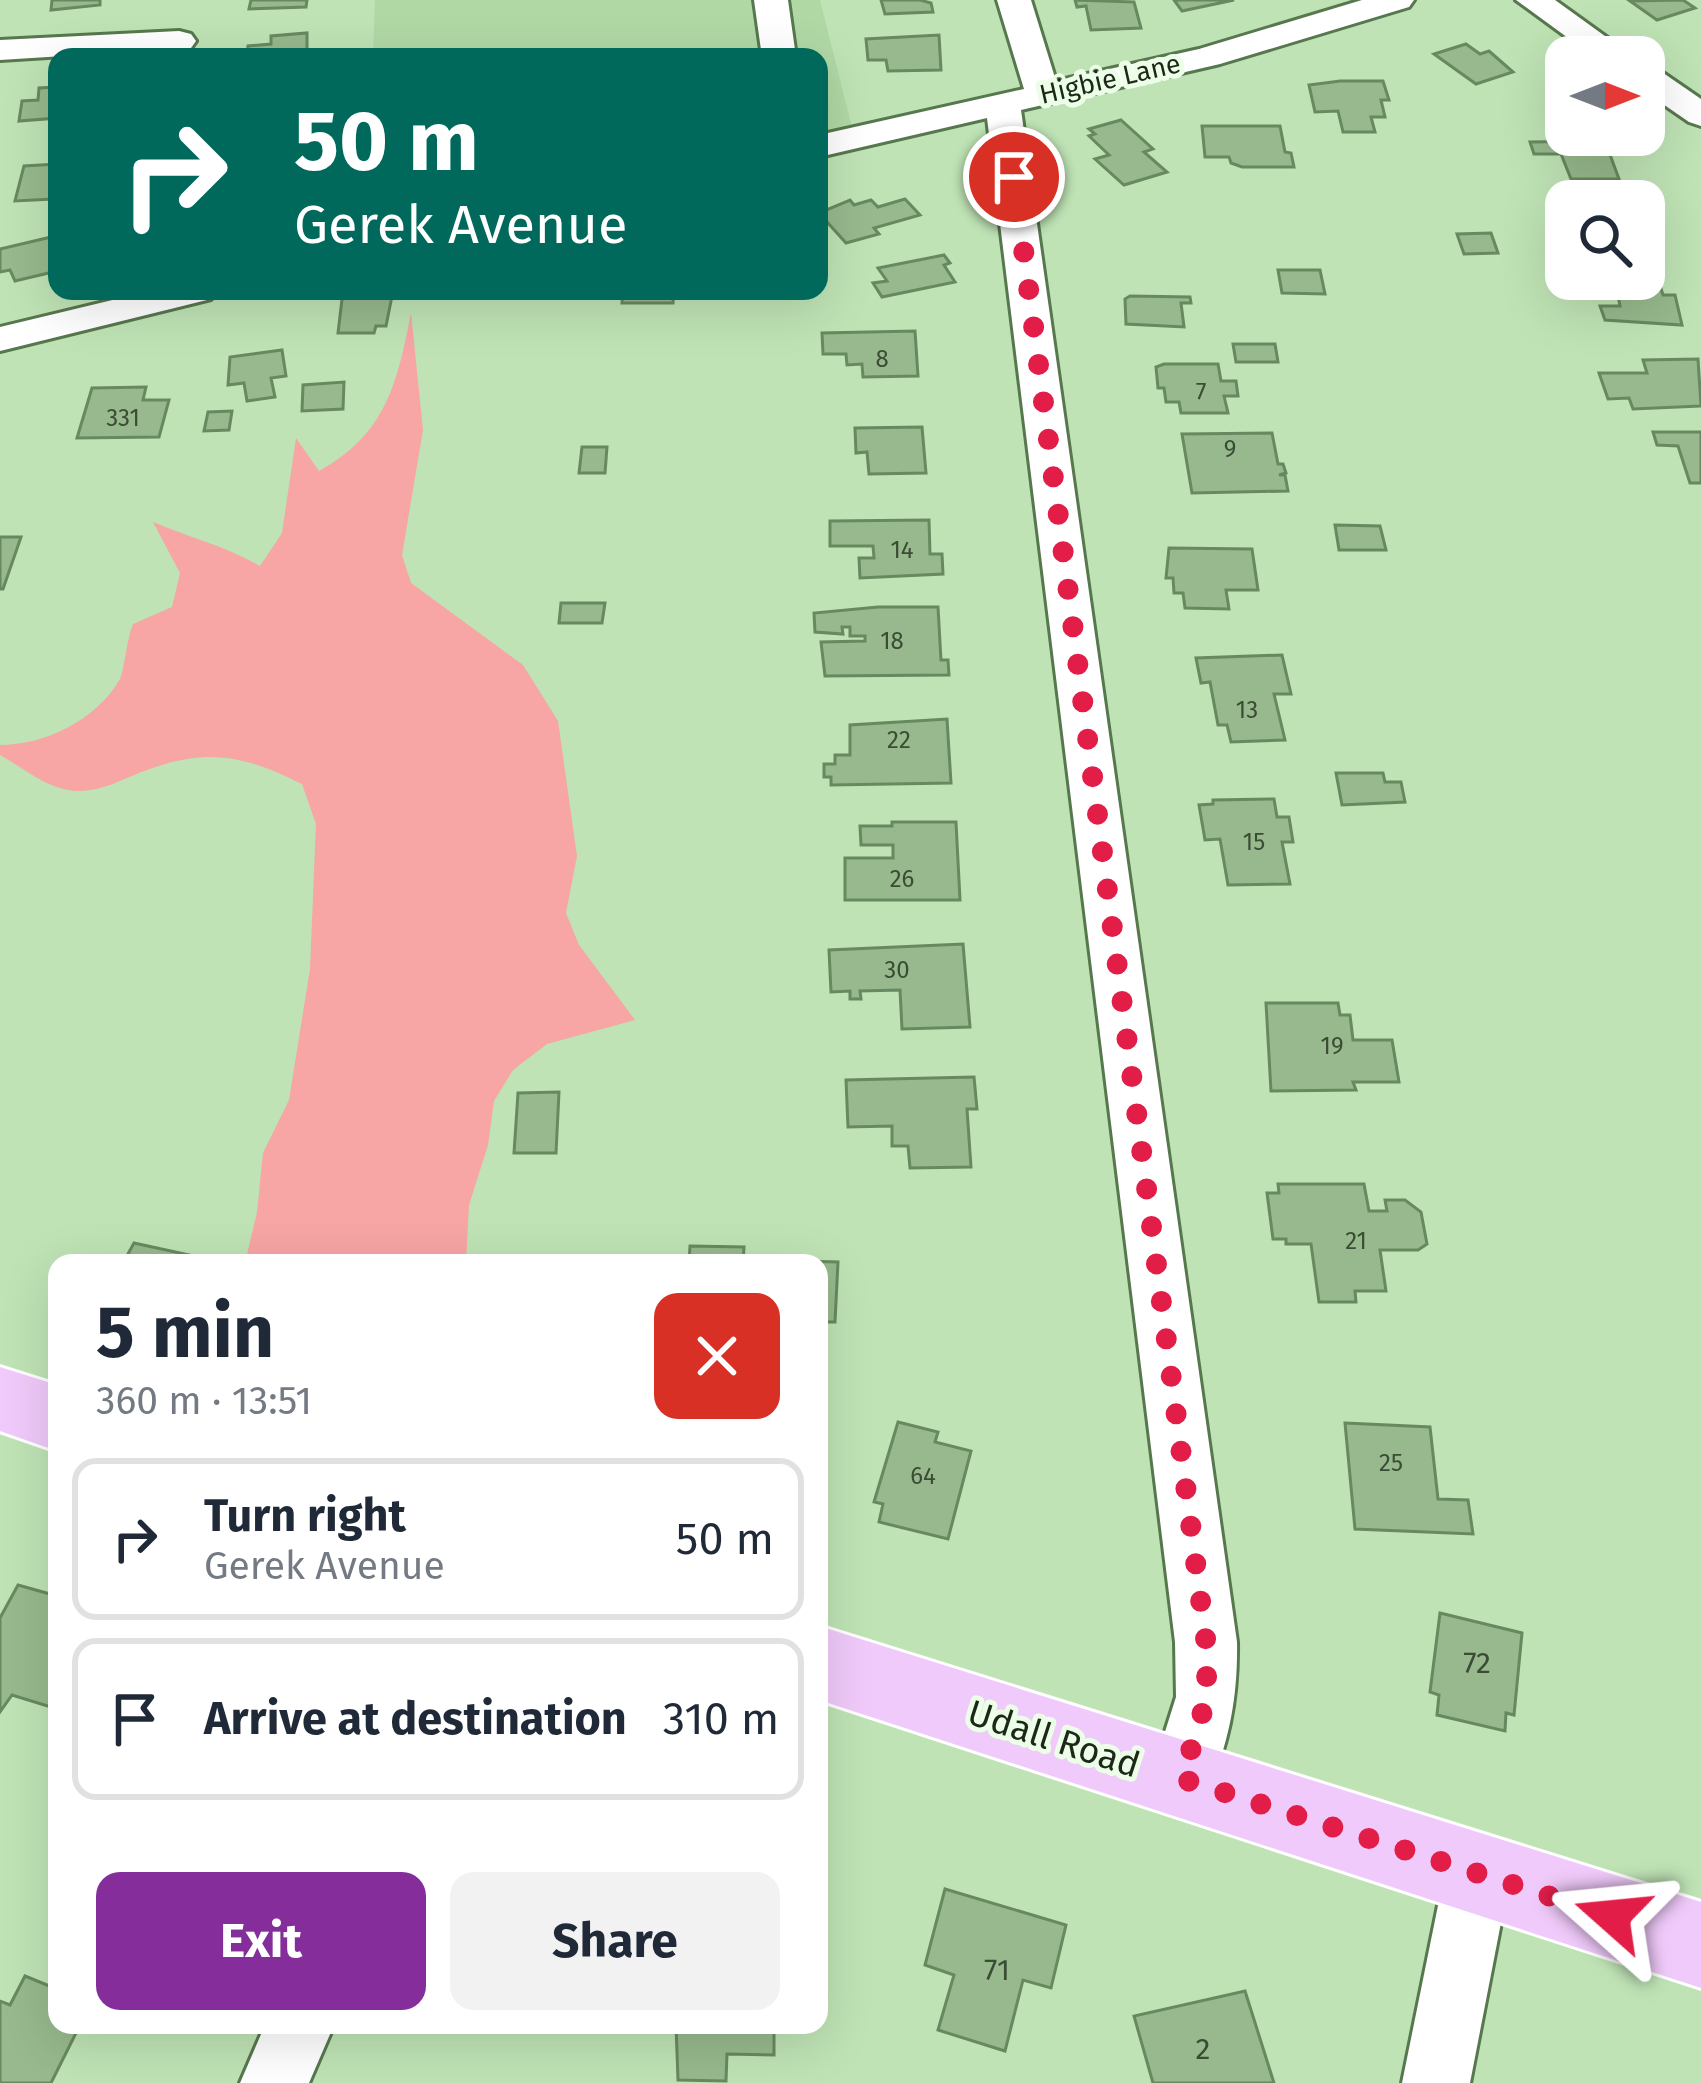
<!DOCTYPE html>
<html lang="en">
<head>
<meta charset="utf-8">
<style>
	:root { --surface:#fff; --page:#f2f2f3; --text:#1f2937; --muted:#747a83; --line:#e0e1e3; --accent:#852e9b }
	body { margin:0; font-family:"Fira Sans",sans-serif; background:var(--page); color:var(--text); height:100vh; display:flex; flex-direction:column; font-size:45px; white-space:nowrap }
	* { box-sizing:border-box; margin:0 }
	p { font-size:39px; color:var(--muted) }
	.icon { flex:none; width:66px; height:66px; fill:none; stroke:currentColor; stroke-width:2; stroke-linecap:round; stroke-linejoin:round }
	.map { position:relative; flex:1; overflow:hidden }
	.side { position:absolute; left:48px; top:1254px; width:780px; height:780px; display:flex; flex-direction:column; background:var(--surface); border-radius:24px; box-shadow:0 12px 48px #0002 }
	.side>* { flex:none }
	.top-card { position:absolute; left:48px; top:48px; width:780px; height:252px; border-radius:24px; box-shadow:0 12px 48px #0002; background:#00695c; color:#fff; overflow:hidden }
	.needle { width:78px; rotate:90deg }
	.tools { position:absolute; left:1545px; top:36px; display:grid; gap:24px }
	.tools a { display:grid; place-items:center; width:120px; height:120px; border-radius:24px; background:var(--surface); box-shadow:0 12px 48px #0002; font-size:60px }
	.pin { position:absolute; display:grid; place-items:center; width:102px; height:102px; color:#fff; margin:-51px; border:6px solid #fff; border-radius:50%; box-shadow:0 3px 12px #0007 }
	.me { position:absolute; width:132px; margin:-66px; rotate:288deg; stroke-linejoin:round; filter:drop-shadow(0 0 9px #0008) }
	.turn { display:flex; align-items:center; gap:42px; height:252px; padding:0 48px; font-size:54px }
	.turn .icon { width:156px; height:156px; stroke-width:2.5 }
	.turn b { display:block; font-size:84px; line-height:102px }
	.round { display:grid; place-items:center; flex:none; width:126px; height:126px; border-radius:24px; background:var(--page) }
	.summary { display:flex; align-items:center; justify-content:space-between; height:204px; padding:0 48px }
	h1 { font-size:72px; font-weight:700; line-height:90px }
	.button { display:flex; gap:24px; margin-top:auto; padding:24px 48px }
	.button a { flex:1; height:138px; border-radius:24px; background:var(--accent); color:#fff; font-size:48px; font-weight:700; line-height:138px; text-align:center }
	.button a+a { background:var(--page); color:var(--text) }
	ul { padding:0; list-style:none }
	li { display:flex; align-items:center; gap:36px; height:162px; margin:0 24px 18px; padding:0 24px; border:6px solid var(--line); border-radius:24px }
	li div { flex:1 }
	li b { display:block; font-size:45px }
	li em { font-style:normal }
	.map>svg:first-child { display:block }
	.built { fill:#b0d8a5 }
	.green { fill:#f7a5a5 }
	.building { fill:#97b98d; stroke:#68895f; stroke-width:3 }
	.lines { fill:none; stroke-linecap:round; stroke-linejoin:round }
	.minor-casing { stroke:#57774e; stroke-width:6 }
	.major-casing { stroke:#fff; stroke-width:6 }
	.minor { fill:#fff; fill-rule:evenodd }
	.major { fill:#f0cafa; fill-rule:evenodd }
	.route { stroke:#e11d48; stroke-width:21; stroke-dasharray:0 37.8 }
	.labels { text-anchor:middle; stroke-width:10; stroke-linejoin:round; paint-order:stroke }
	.number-label { font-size:24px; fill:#3a4c34 }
	.far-street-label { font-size:27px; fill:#1b2817; stroke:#ecfee7 }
	.near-number-label { font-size:30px; fill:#3a4c34 }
	.near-street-label { font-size:36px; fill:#1b2817; stroke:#ecfee7 }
</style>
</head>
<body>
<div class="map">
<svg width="1701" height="2083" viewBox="0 0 1701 2083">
	<rect width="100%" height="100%" fill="#bfe3b5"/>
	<polygon class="built" points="375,0 820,0 853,132 819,140 819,57 373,57"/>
	<path class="green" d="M 411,313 L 423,430 L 402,555 L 411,583 L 523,665 L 558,721 L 577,856 L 566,913 L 579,945 L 635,1020 L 547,1044 L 513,1070 L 494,1101 L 488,1145 L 469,1205 L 466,1263 L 245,1263 L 257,1212 L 263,1153 L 289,1100 L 310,969 L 316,824 L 302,784 C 242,754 204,747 139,773 C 119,781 99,792 76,791 C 47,789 25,769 0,755 L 0,745 C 44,745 97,720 120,679 C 124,671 127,638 133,624 L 172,607 L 180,573 L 153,522 C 189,537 227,547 260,566 L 282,533 L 296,438 L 319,471 C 386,434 397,384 411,313 Z"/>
	<g class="building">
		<polygon points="52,0 100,0 100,5 51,10"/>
		<polygon points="251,0 307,0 306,7 249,9"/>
		<polygon points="881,0 920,0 931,3 933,12 885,14"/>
		<polygon points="1075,0 1134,2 1141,28 1091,30 1086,6 1077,7"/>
		<polygon points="1174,0 1234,0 1182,11"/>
		<polygon points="1683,0 1695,8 1657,20 1630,1"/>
		<polygon points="307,33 307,57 247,57 248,46 271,44 271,36"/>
		<polygon points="939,35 941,70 888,71 886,60 868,60 866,39"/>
		<polygon points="1466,44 1480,54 1489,51 1513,72 1476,84 1434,54"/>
		<polygon points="1340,81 1383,81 1389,100 1381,100 1385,117 1371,117 1375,132 1343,132 1338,111 1315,112 1309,85"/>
		<polygon points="57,87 57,118 19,121 22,101 38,100 39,88"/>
		<polygon points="1121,120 1153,149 1144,152 1167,172 1124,185 1095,159 1109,155 1089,136 1095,134 1089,129"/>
		<polygon points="1202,126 1280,126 1285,152 1291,153 1294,167 1242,167 1231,163 1229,157 1205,157"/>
		<polygon points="1598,141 1602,152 1609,152 1619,179 1571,179 1561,154 1534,154 1530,142"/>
		<polygon points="57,164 53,199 15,201 24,166"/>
		<polygon points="905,199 920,215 874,228 879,234 846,243 819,213 850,200 854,205 871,200 878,207"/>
		<polygon points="1491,233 1498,253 1464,254 1457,234"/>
		<polygon points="51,237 57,249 57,271 15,281 10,270 0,272 0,249"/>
		<polygon points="944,255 950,263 944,265 955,282 882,297 873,283 887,281 878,268"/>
		<polygon points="1278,270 1320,270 1325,294 1282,293"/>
		<polygon points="1613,280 1659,282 1663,295 1675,295 1682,325 1605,320 1600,306 1620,306 1618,296 1591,296 1586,283"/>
		<polygon points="343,291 393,291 386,326 376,326 374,333 338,333"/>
		<polygon points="623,291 674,291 673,303 622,303"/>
		<polygon points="1130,296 1190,297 1191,303 1181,303 1184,327 1126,324 1125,299"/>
		<polygon points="915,331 918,376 863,377 862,364 847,365 846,354 823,354 822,333"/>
		<polygon points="1233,344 1275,344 1278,362 1236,362"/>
		<polygon points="282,350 286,376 271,378 275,397 247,401 244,383 228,385 230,357"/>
		<polygon points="1698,359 1701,406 1633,409 1629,398 1608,399 1599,373 1647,373 1643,360"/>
		<polygon points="1164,364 1218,364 1221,381 1236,381 1238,396 1224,396 1228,413 1181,413 1179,402 1166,402 1164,388 1158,388 1156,367"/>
		<polygon points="344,382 343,409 302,411 303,385"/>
		<polygon points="146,387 143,400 169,400 159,437 77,438 92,388"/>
		<polygon points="232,411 229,430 204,431 208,412"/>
		<polygon points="922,427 926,473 869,474 867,452 856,453 855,428"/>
		<polygon points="1653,432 1701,432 1701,483 1690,483 1678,446 1657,445"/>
		<polygon points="1272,433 1278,464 1283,464 1286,473 1279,475 1285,475 1288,491 1192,493 1182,434"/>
		<polygon points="582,447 607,447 605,473 579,473"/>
		<polygon points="929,520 930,554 942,554 943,574 860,578 859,558 874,558 873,546 830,546 830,521"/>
		<polygon points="1335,525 1380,526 1386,550 1339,550"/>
		<polygon points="0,537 21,537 3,589 0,589"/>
		<polygon points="1169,548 1252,549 1258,590 1226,590 1229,609 1185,608 1183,593 1174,593 1173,578 1166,578"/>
		<polygon points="561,603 605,603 602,623 559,623"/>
		<polygon points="878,607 938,607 941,660 948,660 949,675 825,676 821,642 865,641 865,636 850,636 850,627 842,627 843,634 815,632 814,613"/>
		<polygon points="1282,655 1291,694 1274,694 1285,740 1231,742 1227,725 1218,725 1210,682 1201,683 1196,658"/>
		<polygon points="947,719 951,783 831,785 831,777 824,777 824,764 835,764 835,755 850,755 850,725"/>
		<polygon points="1336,773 1383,773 1385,782 1401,782 1405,802 1342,805"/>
		<polygon points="1274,799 1277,817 1289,817 1293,842 1282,842 1290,884 1228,885 1220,839 1205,840 1199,805 1213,804 1213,800"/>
		<polygon points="892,822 956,822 960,900 845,900 845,858 893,858 893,845 861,845 860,826 892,826"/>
		<polygon points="963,944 970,1027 902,1029 900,990 860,991 861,999 850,999 850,991 831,992 829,950"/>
		<polygon points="1266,1003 1338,1003 1340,1015 1350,1015 1353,1040 1392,1040 1399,1082 1353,1082 1356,1090 1271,1091"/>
		<polygon points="974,1077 977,1109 967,1109 971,1167 910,1168 908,1146 892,1146 892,1126 848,1127 846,1080"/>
		<polygon points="559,1092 556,1153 514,1153 518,1093"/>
		<polygon points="1278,1184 1364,1184 1369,1211 1387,1211 1385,1200 1405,1200 1421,1212 1427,1244 1418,1250 1380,1250 1386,1291 1355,1291 1356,1302 1319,1302 1311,1244 1286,1244 1286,1239 1273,1239 1267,1193 1279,1193"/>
		<polygon points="134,1243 203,1258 200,1263 123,1263"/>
		<polygon points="690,1246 744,1247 743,1263 689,1263"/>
		<polygon points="759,1260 838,1262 835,1322 819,1322 819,1263"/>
		<polygon points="898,1422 938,1432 935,1442 971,1451 948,1539 879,1522 883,1504 874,1502"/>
		<polygon points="1345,1423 1430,1427 1438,1499 1468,1500 1473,1534 1355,1529"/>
		<polygon points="18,1585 57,1596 54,1708 12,1695 0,1712 0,1618"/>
		<polygon points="1440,1613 1522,1633 1514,1715 1506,1713 1505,1731 1437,1715 1439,1695 1430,1692"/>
		<polygon points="945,1889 1066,1925 1051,1988 1023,1980 1005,2051 938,2030 954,1975 925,1965"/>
		<polygon points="25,1976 57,1989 57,2025 80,2025 51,2083 0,2083 0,2001 10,2005"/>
		<polygon points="1245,1991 1274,2083 1153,2083 1134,2016"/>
		<polygon points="676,2025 774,2025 774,2055 727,2054 726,2081 678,2080"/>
	</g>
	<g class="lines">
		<g class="minor-casing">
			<g id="minor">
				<polygon points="754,0 788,0 796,57 762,57"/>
				<path d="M 997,0 L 1031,0 L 1056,81 L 1199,49 L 1362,0 L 1414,0 L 1409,7 L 1220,64 L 1021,110 L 1237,1642 C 1238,1701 1228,1747 1204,1801 L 1182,1810 L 1160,1801 L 1150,1779 L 1176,1697 L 1175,1642 L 987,118 L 819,157 L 819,135 L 1024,89 Z"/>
				<polygon points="1516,0 1555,0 1634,57 1594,57"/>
				<polygon points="179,31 191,34 196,41 191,48 0,60 0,40"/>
				<polygon points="1644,65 1656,68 1701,99 1701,126 1689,122 1644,91"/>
				<polygon points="150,291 216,291 211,299 0,351 0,327"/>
				<polygon points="1478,1839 1501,1848 1511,1871 1470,2083 1402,2083 1445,1871 1455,1848"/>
				<polygon points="265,2025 334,2025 309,2083 240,2083"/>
			</g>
		</g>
		<g class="major-casing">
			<g id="major">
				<polygon points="0,1367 57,1385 57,1451 0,1431"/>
				<polygon points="819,1626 1701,1902 1701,1988 819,1700"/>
			</g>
		</g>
		<use href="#minor" class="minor"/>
		<use href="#major" class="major"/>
	</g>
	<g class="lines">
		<polyline class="route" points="1014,177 1206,1642 1207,1697 1182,1779 1612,1916"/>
	</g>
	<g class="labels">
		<g class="number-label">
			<text x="882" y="367">8</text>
			<text x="1201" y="400">7</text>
			<text x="123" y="426">331</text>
			<text x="1230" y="457">9</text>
			<text x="902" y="558">14</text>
			<text x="892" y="649">18</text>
			<text x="1247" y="718">13</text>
			<text x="899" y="748">22</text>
			<text x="1254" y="850">15</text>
			<text x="902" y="887">26</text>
			<text x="897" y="978">30</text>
			<text x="1332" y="1054">19</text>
			<text x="1356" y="1249">21</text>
			<text x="1391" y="1471">25</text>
			<text x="923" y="1484">64</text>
		</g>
		<g class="far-street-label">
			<text transform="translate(1110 79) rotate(-13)" y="9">Higbie Lane</text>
		</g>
		<g class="near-number-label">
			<text x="1477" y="1673">72</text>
			<text x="997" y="1980">71</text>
			<text x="1203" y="2059">2</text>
		</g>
		<g class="near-street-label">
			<text transform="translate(1054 1738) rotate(18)" y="13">Udall Road</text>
		</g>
	</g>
</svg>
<div class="tools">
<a><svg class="needle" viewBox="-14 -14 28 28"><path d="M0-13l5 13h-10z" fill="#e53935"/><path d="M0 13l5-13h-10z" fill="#747a83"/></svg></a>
<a><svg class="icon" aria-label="search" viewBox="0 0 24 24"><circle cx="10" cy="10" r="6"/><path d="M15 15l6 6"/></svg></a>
</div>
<div class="pin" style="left:1014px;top:177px;background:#d93025"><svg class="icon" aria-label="arrive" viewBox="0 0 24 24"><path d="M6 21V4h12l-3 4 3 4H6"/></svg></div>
<svg class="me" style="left:1612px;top:1916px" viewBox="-20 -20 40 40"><path d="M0-17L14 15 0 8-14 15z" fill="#e11d48" stroke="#fff" stroke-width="4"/></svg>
<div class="top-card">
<div class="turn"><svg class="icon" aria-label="right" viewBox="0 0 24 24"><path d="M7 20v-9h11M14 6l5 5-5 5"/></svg><div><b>50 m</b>Gerek Avenue</div></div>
</div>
<section class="side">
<div class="summary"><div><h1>5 min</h1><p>360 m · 13:51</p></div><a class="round" style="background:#d93025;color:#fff"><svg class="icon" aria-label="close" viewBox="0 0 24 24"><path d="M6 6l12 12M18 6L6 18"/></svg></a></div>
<ul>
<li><svg class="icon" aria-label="right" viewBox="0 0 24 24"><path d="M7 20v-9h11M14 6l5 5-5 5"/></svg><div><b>Turn right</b><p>Gerek Avenue</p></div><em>50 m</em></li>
<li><svg class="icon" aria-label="arrive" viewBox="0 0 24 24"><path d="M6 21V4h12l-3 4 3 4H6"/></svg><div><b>Arrive at destination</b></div><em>310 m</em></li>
</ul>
<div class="button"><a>Exit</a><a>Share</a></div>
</section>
</div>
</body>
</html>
